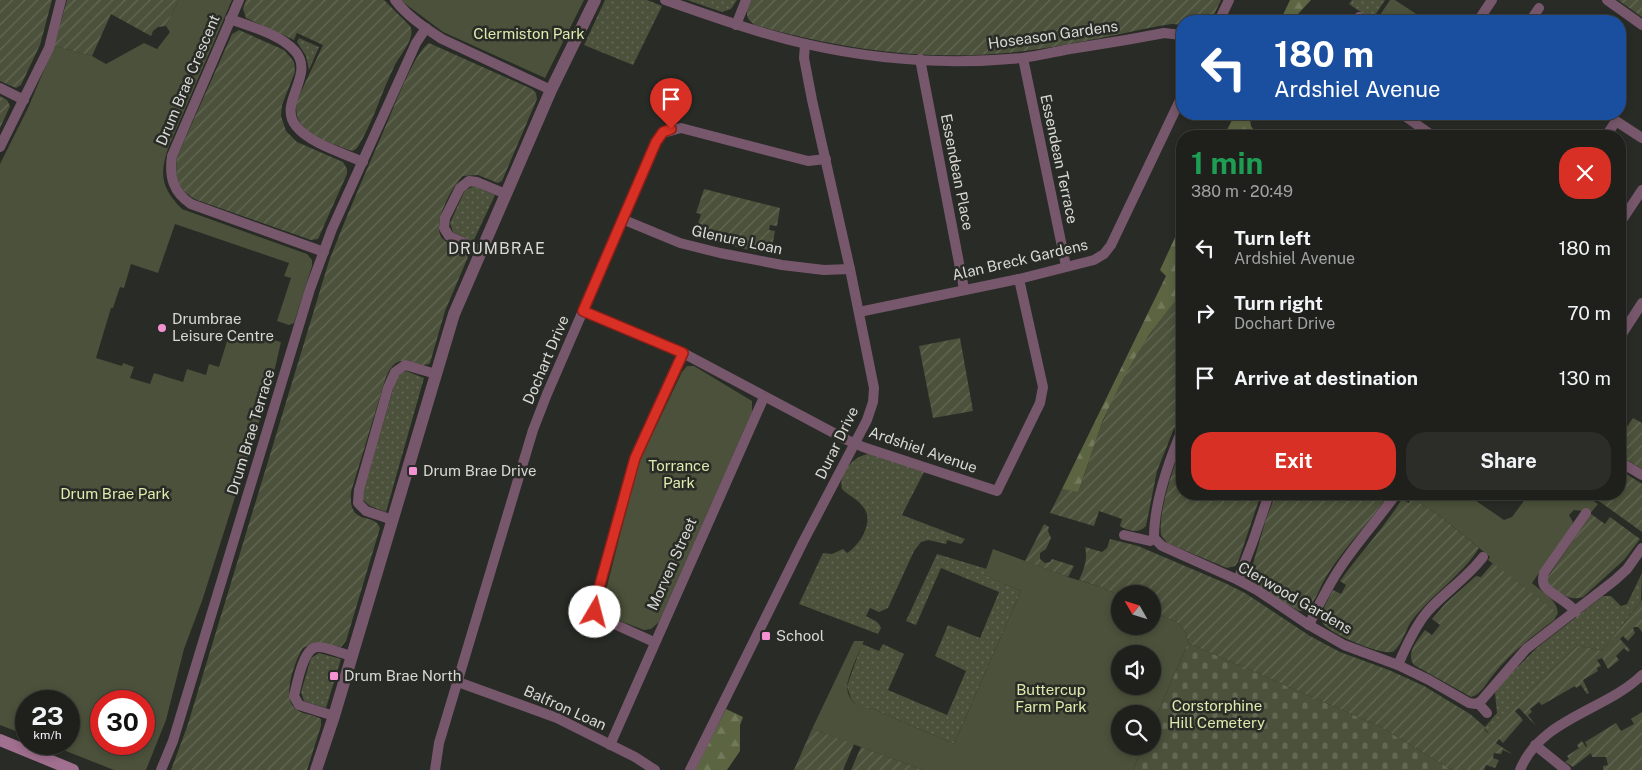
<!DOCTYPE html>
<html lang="en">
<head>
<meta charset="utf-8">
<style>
	:root { --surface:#1f201c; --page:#2c2d29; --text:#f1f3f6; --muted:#a1a3a3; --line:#3c3e3b; --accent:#d93025 }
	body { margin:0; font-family:"Public Sans",sans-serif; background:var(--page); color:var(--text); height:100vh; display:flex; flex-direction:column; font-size:19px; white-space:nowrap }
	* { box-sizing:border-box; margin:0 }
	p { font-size:16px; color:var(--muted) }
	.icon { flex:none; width:28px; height:28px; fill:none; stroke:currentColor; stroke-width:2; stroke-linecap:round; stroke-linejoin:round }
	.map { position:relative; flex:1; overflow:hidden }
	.sheet { position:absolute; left:1176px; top:130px; width:450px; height:370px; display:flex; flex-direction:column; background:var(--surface); border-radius:20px; box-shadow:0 2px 8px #0003,0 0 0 1px var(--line) }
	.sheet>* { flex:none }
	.guide { position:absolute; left:1176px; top:15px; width:450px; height:105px; border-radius:20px; box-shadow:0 2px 8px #0003,0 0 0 1px var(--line); background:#1a4fa0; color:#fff; overflow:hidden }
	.needle { width:32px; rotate:309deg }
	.controls { position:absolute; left:1111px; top:585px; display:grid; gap:10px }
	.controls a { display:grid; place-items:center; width:50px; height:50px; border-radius:50%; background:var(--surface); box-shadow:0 2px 8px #0003,0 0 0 1px var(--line); font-size:25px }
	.speed { position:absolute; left:15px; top:690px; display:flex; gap:10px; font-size:25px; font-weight:700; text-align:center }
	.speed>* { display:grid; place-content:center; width:65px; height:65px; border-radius:50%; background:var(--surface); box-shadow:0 2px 8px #0003,0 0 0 1px var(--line); line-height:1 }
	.speed small { font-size:12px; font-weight:400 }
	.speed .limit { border:8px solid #d22; background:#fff; color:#111 }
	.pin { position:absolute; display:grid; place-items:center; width:42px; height:42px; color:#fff; margin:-51px -21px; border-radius:50% 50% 50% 0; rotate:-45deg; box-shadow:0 0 5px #0007 }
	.pin .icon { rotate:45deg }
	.me { position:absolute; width:55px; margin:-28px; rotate:8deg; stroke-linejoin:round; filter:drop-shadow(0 0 4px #0008) }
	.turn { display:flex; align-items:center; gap:18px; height:105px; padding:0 15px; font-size:22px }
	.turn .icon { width:65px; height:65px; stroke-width:2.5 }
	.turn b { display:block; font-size:35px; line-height:42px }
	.round { display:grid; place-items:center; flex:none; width:52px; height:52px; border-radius:20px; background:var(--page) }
	.overview { display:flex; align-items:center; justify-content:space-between; height:85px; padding:0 15px }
	h1 { font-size:30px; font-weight:700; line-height:38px; color:#1e9e55 }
	.cta { display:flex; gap:10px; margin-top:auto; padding:10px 15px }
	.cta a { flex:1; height:58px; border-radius:20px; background:var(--accent); color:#fff; font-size:20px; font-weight:700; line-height:58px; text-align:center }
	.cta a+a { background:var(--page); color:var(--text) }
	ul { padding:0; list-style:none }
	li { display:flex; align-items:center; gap:15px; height:65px; padding:0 15px }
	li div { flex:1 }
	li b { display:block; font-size:19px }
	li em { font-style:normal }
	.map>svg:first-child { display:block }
	.grass { fill:url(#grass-dots) }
	.forest { fill:url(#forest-firs) }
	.cemetery { fill:url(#cemetery-stones) }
	.park { fill:#4b513a; fill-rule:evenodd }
	.garden { fill:url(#garden-furrows) }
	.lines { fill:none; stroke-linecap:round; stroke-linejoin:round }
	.minor { stroke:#77576b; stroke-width:10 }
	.tertiary { stroke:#77576b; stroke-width:12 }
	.secondary { stroke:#a16f8f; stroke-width:12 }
	.route-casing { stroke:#8d1f18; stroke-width:12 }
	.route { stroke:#d93025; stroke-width:9 }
	.poi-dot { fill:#f491d3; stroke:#292b26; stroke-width:2 }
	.labels { text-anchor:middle; stroke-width:5; stroke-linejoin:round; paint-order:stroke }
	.park-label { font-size:15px; fill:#dcecad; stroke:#292b26 }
	.street-label { font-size:15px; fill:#d8d9d5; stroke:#292b26 }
	.poi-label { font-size:15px; fill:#d8d9d5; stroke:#292b26; text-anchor:start }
	.neighbourhood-label { font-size:16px; letter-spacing:1px; fill:#d8d9d5; stroke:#292b26 }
</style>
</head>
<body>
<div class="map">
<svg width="1642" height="770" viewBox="0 0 1642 770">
	<defs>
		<pattern id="grass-dots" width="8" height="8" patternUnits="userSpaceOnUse" patternTransform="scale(1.25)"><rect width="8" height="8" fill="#4b513a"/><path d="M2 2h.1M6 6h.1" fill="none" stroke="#646956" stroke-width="1.8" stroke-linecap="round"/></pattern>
		<pattern id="forest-firs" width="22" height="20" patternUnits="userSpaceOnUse" patternTransform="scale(1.25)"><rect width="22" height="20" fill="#5c6542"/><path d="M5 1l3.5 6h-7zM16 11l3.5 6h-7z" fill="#737a5c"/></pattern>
		<pattern id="cemetery-stones" width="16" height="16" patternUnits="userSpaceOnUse" patternTransform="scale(1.25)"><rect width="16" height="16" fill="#4b513a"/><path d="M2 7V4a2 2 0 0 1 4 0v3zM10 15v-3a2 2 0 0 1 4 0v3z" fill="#646956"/></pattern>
		<pattern id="garden-furrows" width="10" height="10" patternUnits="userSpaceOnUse" patternTransform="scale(1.25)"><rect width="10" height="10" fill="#4b513a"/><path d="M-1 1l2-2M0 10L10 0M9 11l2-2" fill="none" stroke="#646956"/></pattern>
	</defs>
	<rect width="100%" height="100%" fill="#292b26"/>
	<g class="grass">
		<polygon points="605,0 647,0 662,6 633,65 584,45"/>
		<polygon points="687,0 737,0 731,9 722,12"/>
		<polygon points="1352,0 1385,0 1372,20 1349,4"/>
		<polygon points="299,38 319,47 309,70 306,56 297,42"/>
		<polygon points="475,186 495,195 473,242 453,232 450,223 465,190"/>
		<polygon points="406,371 424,378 386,512 370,506 363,500 363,493 396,379 400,374"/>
		<path d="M 869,454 L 924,472 L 902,515 L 965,539 L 961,544 L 947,540 L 946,544 L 928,540 L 921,542 L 914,551 L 888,608 L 879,612 L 870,608 L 866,616 C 872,620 878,620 881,628 L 878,634 L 799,604 L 823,553 L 832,554 L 843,549 L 847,553 C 860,545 874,522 864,508 C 858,499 849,496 842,489 C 838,474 854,455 869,454 Z"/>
		<polygon points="937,554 987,569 985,575 1021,591 954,744 871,708 863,709 856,705 851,699 847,686 862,644 879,651 883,644 904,654 888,690 947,715 966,671 935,656 948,625 980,638 999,592 941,568 916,625 906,621"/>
		<polygon points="1642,573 1641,601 1602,651 1578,645 1537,683 1489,733 1484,728 1497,713 1495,693 1501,683 1538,647 1603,596 1611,596 1621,606 1627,604"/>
		<polygon points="319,653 341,659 326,708 304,701 301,692 311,658"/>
	</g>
	<g class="forest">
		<polygon points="1290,0 1311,0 1298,14 1295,21 1280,21"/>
		<polygon points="1235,114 1249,114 1251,126 1258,136 1224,136"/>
		<polygon points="1182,222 1182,293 1149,335 1125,376 1103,420 1078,493 1062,489 1166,276 1160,270"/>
		<polygon points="726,709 743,717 740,725 740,751 727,770 695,770"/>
	</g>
	<polygon class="cemetery" points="1188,643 1379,726 1452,770 1133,770 1143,746 1152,746 1153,724"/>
	<g class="park">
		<path d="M 179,0 L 232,0 L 169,146 C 159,174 161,188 182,209 L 307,254 L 312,260 L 312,266 L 294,323 L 289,325 L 277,321 L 291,278 L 284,276 L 289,263 L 175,224 L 158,273 L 131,264 L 124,288 L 120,287 L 113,308 L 111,308 L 96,358 L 122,366 L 123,363 L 134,367 L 130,378 L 150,384 L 154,373 L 183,382 L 187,369 L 206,375 L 209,364 L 219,367 L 228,338 L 251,334 L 281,342 L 272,381 L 202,601 L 184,649 L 166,720 L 146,770 L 114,770 L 48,744 L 69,744 L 69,701 L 26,701 L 26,735 L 0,725 L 0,164 L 28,108 L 54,46 L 92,56 L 106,64 L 144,43 L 157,49 L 170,32 L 166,26 ZM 101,701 L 144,701 L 144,744 L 101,744 Z"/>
		<polygon points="400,0 584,0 545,78 443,32"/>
		<polygon points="1390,0 1395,0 1427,21 1376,21"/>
		<polygon points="687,366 694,366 752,401 752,412 659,622 651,629 644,630 615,619 605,609 604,598 638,464 682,372"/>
		<path d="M 1415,494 L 1466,494 L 1504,520 L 1512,517 L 1529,494 L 1583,494 L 1598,504 L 1589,515 L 1583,511 L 1574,510 L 1569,515 L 1573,522 L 1571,527 L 1532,583 C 1542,592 1557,599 1558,613 L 1488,560 L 1490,557 L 1439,515 L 1412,498 Z"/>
		<path d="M 993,549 L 1068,577 L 1101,587 L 1120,596 L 1120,626 L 1152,626 L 1153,612 C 1170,620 1186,621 1188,643 L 1153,724 L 1152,714 L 1120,714 L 1120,746 L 1143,746 L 1133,770 L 923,770 L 812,729 L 854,641 L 864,641 C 860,649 847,679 847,687 C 848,701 858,710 871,708 L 954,744 L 1021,591 L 984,575 ZM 1120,654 L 1152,654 L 1152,686 L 1120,686 Z"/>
	</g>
	<g class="garden">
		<polygon points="0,0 52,0 40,45 21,85 16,88 0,81"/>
		<polygon points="67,0 179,0 166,26 158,27 153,31 151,36 111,14 92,56 54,46"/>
		<path d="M 246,0 L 384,0 L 410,26 C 417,37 399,56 394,67 C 381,93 373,123 357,148 L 353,151 L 349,150 C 325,140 290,133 297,100 L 323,45 L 297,33 L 294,40 L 246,18 L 243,9 Z"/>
		<path d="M 750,0 L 1221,0 L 1211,21 L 1182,21 L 1182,25 L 1172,24 L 1159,26 C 1109,36 1058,48 1006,53 C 922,61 836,48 755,25 C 744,18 746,11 750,0 Z"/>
		<polygon points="1618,0 1642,0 1642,17"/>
		<path d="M 239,30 L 284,50 L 291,58 L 294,62 L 295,72 L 282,105 L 281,116 L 286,131 L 297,142 L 343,162 L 347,169 L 347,174 L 318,239 L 311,240 L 197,200 C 176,189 175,178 177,157 L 232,34 Z"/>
		<path d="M 429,43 L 532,89 L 536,93 L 537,99 L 502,181 L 498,183 L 478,175 L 463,176 C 452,186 430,227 443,239 C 450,247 463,246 468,257 L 445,311 L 430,363 C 416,372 400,345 386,377 L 351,492 C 348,528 374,511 380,528 L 346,641 L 341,647 L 316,642 L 303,648 C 295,660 281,699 296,709 C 303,715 314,714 321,719 L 321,726 L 307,770 L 171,770 L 187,727 L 329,261 C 347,214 367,169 387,123 C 395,105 414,53 429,43 Z"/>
		<polygon points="0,96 7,100 10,106 0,128"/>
		<polygon points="704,189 780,208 777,226 770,225 769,230 775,231 772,247 758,244 757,252 694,236 701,214 696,213"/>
		<path d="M 1181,295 L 1182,414 L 1173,431 L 1157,471 L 1146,526 C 1139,534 1128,531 1120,526 L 1122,519 L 1099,511 L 1094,526 L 1050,513 L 1062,489 L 1078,492 C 1088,469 1093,443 1104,419 C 1123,374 1148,331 1181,295 Z"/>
		<polygon points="960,338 973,411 933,418 919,346"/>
		<polygon points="1633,418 1642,423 1642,469 1622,457 1622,449 1620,447 1620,437"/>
		<path d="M 1182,443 L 1182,494 L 1261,494 L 1238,562 L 1235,566 L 1227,568 L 1167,543 L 1161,535 C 1158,510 1174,467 1182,443 Z"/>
		<polygon points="1620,470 1642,484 1642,532 1589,494 1620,494"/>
		<path d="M 1276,494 L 1389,494 C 1370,523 1344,547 1326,577 C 1319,588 1313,612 1299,611 C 1286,603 1258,590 1251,577 L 1252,567 L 1266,519 Z"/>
		<path d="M 1412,498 L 1439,515 L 1479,548 C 1461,577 1431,594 1411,622 C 1406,629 1401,646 1394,651 C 1386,658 1325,632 1322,622 C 1319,613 1329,598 1333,590 L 1341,594 L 1346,585 L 1340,581 C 1360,553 1384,528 1402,499 L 1409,503 Z"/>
		<path d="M 1591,514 L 1605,524 L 1610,517 L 1640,539 L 1624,560 L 1583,597 C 1569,602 1559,592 1548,585 L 1548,577 Z"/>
		<polygon points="1044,524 1049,527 1048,531 1051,538 1046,549 1040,553 1040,559 1045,563 1050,562 1052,559 1074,566 1068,577 1025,561"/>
		<path d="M 1110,539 L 1138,546 L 1225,583 L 1245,593 L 1310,636 L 1340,652 L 1389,670 L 1424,686 L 1470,714 L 1485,727 L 1484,729 L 1488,733 L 1537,683 L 1578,645 L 1602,651 L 1642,600 L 1642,632 L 1638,627 L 1635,627 L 1633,628 L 1635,633 L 1628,641 L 1623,636 L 1620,639 L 1630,650 L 1628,652 L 1624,648 L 1616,656 L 1619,660 L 1608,669 L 1602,658 L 1597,660 L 1601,666 L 1597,668 L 1598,671 L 1583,680 L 1589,693 L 1587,694 L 1581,685 L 1576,688 L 1575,686 L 1542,705 L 1539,702 L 1530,709 L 1532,712 L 1528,715 L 1536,726 L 1519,708 L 1515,711 L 1523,720 L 1503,743 L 1499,739 L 1496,743 L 1512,754 L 1503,750 L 1501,754 L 1494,753 L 1493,758 L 1499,760 L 1495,768 L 1486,765 L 1484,770 L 1452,770 L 1379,726 L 1188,643 C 1186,621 1170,620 1153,612 L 1152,594 L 1120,594 L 1120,596 L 1101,587 L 1079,580 C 1084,570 1088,558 1085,547 L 1102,552 L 1107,548 Z"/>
		<path d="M 1493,563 L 1558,613 L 1554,620 C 1532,637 1510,653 1493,675 C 1487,682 1481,695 1471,697 L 1414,665 C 1405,653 1418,640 1425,630 L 1432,635 L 1440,625 L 1432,619 L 1445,604 L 1476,576 L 1481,577 Z"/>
		<polygon points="1642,712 1642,770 1603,770 1603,766 1608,765 1606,757 1592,757 1591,753 1573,767 1565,762 1569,759 1567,756 1579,748 1577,745 1582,741 1586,747 1587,746 1585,742 1616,723 1621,731 1634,724 1631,719"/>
		<polygon points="812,729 854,744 843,770 794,770"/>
		<polygon points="861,747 923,770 851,770"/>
	</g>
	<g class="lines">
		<g class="minor">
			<path d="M 239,0 L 172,156 C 169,177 173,192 191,204 L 324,252"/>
			<path d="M 395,0 C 407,16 425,28 442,39 L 551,90"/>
			<path d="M 665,0 C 711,16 758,33 806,44 C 876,60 950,65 1022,58 C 1038,56 1054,52 1070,49 C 1102,44 1133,39 1164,33 L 1182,35"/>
			<polyline points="1607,0 1642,25"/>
			<path d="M 230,19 C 251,27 280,34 295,51 C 316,75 277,103 296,126 C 309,143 343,153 363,162"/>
			<polyline points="1219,21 1229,0"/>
			<polyline points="1356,21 1359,17"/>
			<polyline points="1478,21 1492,0"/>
			<polyline points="1530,21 1539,8"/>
			<polyline points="736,25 746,0"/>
			<polyline points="1023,58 1066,266"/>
			<polyline points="920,59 964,289"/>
			<polyline points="0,88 24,100"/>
			<polyline points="1402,114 1433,136"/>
			<polyline points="1606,136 1616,121 1642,138"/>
			<polyline points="0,147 49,48 61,0"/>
			<polyline points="622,219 680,243 720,253 782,265 824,270 850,269"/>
			<polyline points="1620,223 1642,190"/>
			<polyline points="481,251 449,236 444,228 445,218 460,188 469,181 477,182 506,194"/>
			<polyline points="583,311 683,353 847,440 863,447 997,491 1040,403 1043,387 1019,279"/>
			<polyline points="859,312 1019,279 1094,260 1104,254 1111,245 1182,96"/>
			<polyline points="1620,337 1642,303"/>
			<polyline points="1620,462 1642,475"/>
			<polyline points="393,520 366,511 358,503 359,490 388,388 395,372 405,365 436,374"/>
			<polyline points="1124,535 1150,541 1154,538 1162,546 1238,580 1257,590 1309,625 1344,645 1398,665 1429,680 1469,703 1476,704 1481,701 1526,649 1615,580 1627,569 1642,548"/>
			<path d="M 1154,538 C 1154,502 1168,463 1182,430"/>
			<polyline points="1238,580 1253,541 1269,494"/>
			<path d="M 1576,612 C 1568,601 1549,594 1544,585 C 1542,581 1543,577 1544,573 L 1586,513"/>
			<path d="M 1309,625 C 1319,604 1329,584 1342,565 C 1359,540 1379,518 1396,494"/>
			<polyline points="654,642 601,618 595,612 594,606 635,457 683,353"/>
			<path d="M 1398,665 C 1406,646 1415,626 1428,611 C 1445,592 1467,578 1483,557"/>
			<polyline points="458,682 557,718 635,757 655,770"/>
			<polyline points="1478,703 1487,713"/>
			<path d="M 334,716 L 299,705 L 294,696 C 297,684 303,648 317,647 C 325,646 343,654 352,656"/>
			<polyline points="610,745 764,397"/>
			<polyline points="1535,745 1566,770"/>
			<polyline points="161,770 173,741 310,289 332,229 416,43 426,28"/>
			<polyline points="435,770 439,743 533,430 547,394 656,142 663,133 681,128 808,161 826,159"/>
			<polyline points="690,770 803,542 867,420 873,402 874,388 850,269 812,100 804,58 805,44"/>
			<path d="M 1520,770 C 1541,718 1605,711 1642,675"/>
		</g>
		<polyline class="tertiary" points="316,770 334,716 454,314 551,90 595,0"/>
		<polyline class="secondary" points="0,740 73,770"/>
	</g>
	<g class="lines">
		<g class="route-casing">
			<polyline id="route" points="595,612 594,606 635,458 683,353 583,311 656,142 663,132 671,129"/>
		</g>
		<use href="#route" class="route"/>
	</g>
	<g class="poi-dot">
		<circle cx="162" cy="328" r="5"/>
		<rect x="408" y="466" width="10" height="10" rx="2.5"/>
		<rect x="761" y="631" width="10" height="10" rx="2.5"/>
		<rect x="329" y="671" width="10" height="10" rx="2.5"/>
	</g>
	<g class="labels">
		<g class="park-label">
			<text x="529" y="39">Clermiston Park</text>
			<text x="679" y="471">Torrance<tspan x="679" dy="17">Park</tspan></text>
			<text x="115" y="499">Drum Brae Park</text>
			<text x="1051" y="695">Buttercup<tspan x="1051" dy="17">Farm Park</tspan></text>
			<text x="1217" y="711">Corstorphine<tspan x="1217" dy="17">Hill Cemetery</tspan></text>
		</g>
		<g class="street-label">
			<text transform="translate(1053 35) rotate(-8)" y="5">Hoseason Gardens</text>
			<text transform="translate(188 80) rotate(-67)" y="5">Drum Brae Crescent</text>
			<text transform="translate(1059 159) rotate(78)" y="5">Essendean Terrace</text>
			<text transform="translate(957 172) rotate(79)" y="5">Essendean Place</text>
			<text transform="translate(737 240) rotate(12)" y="5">Glenure Loan</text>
			<text transform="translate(1020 260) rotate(-13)" y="5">Alan Breck Gardens</text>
			<text transform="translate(546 360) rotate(-67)" y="5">Dochart Drive</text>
			<text transform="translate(251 432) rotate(-73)" y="5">Drum Brae Terrace</text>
			<text transform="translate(837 443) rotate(-64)" y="5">Durar Drive</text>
			<text transform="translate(923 450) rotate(19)" y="5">Ardshiel Avenue</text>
			<text transform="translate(672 564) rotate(-66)" y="5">Morven Street</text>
			<text transform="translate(1295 598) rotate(30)" y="5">Clerwood Gardens</text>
			<text transform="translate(565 708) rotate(24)" y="5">Balfron Loan</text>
		</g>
		<g class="poi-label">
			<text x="172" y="324">Drumbrae<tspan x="172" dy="17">Leisure Centre</tspan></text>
			<text x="423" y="476">Drum Brae Drive</text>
			<text x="776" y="641">School</text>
			<text x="344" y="681">Drum Brae North</text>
		</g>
		<g class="neighbourhood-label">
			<text x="497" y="254">DRUMBRAE</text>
		</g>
	</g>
</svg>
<div class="controls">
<a><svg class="needle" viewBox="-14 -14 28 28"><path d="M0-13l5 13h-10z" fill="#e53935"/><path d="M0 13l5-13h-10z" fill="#a1a3a3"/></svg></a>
<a><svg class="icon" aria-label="sound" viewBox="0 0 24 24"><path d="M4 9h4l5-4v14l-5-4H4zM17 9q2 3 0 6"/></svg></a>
<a><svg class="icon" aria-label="search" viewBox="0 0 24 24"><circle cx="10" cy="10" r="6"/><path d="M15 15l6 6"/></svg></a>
</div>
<div class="speed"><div>23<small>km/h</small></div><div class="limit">30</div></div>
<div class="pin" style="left:671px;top:129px;background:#d93025"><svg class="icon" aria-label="arrive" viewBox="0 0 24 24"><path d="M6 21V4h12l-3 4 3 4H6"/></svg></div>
<svg class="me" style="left:595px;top:612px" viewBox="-20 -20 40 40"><circle r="19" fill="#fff"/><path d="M0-13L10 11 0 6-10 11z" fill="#d93025"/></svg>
<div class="guide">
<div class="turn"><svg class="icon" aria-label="left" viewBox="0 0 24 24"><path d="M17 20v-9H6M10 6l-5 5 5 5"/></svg><div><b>180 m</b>Ardshiel Avenue</div></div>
</div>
<section class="sheet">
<div class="overview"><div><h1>1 min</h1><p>380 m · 20:49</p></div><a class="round" style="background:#d93025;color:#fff"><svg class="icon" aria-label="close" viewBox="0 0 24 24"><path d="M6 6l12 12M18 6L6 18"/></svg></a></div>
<ul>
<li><svg class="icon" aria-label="left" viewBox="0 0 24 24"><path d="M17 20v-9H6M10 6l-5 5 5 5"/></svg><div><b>Turn left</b><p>Ardshiel Avenue</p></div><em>180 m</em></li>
<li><svg class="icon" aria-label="right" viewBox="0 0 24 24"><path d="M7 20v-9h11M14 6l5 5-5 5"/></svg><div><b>Turn right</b><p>Dochart Drive</p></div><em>70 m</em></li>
<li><svg class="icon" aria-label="arrive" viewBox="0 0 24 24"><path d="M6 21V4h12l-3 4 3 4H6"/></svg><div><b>Arrive at destination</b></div><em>130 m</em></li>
</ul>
<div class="cta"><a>Exit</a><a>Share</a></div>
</section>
</div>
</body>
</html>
